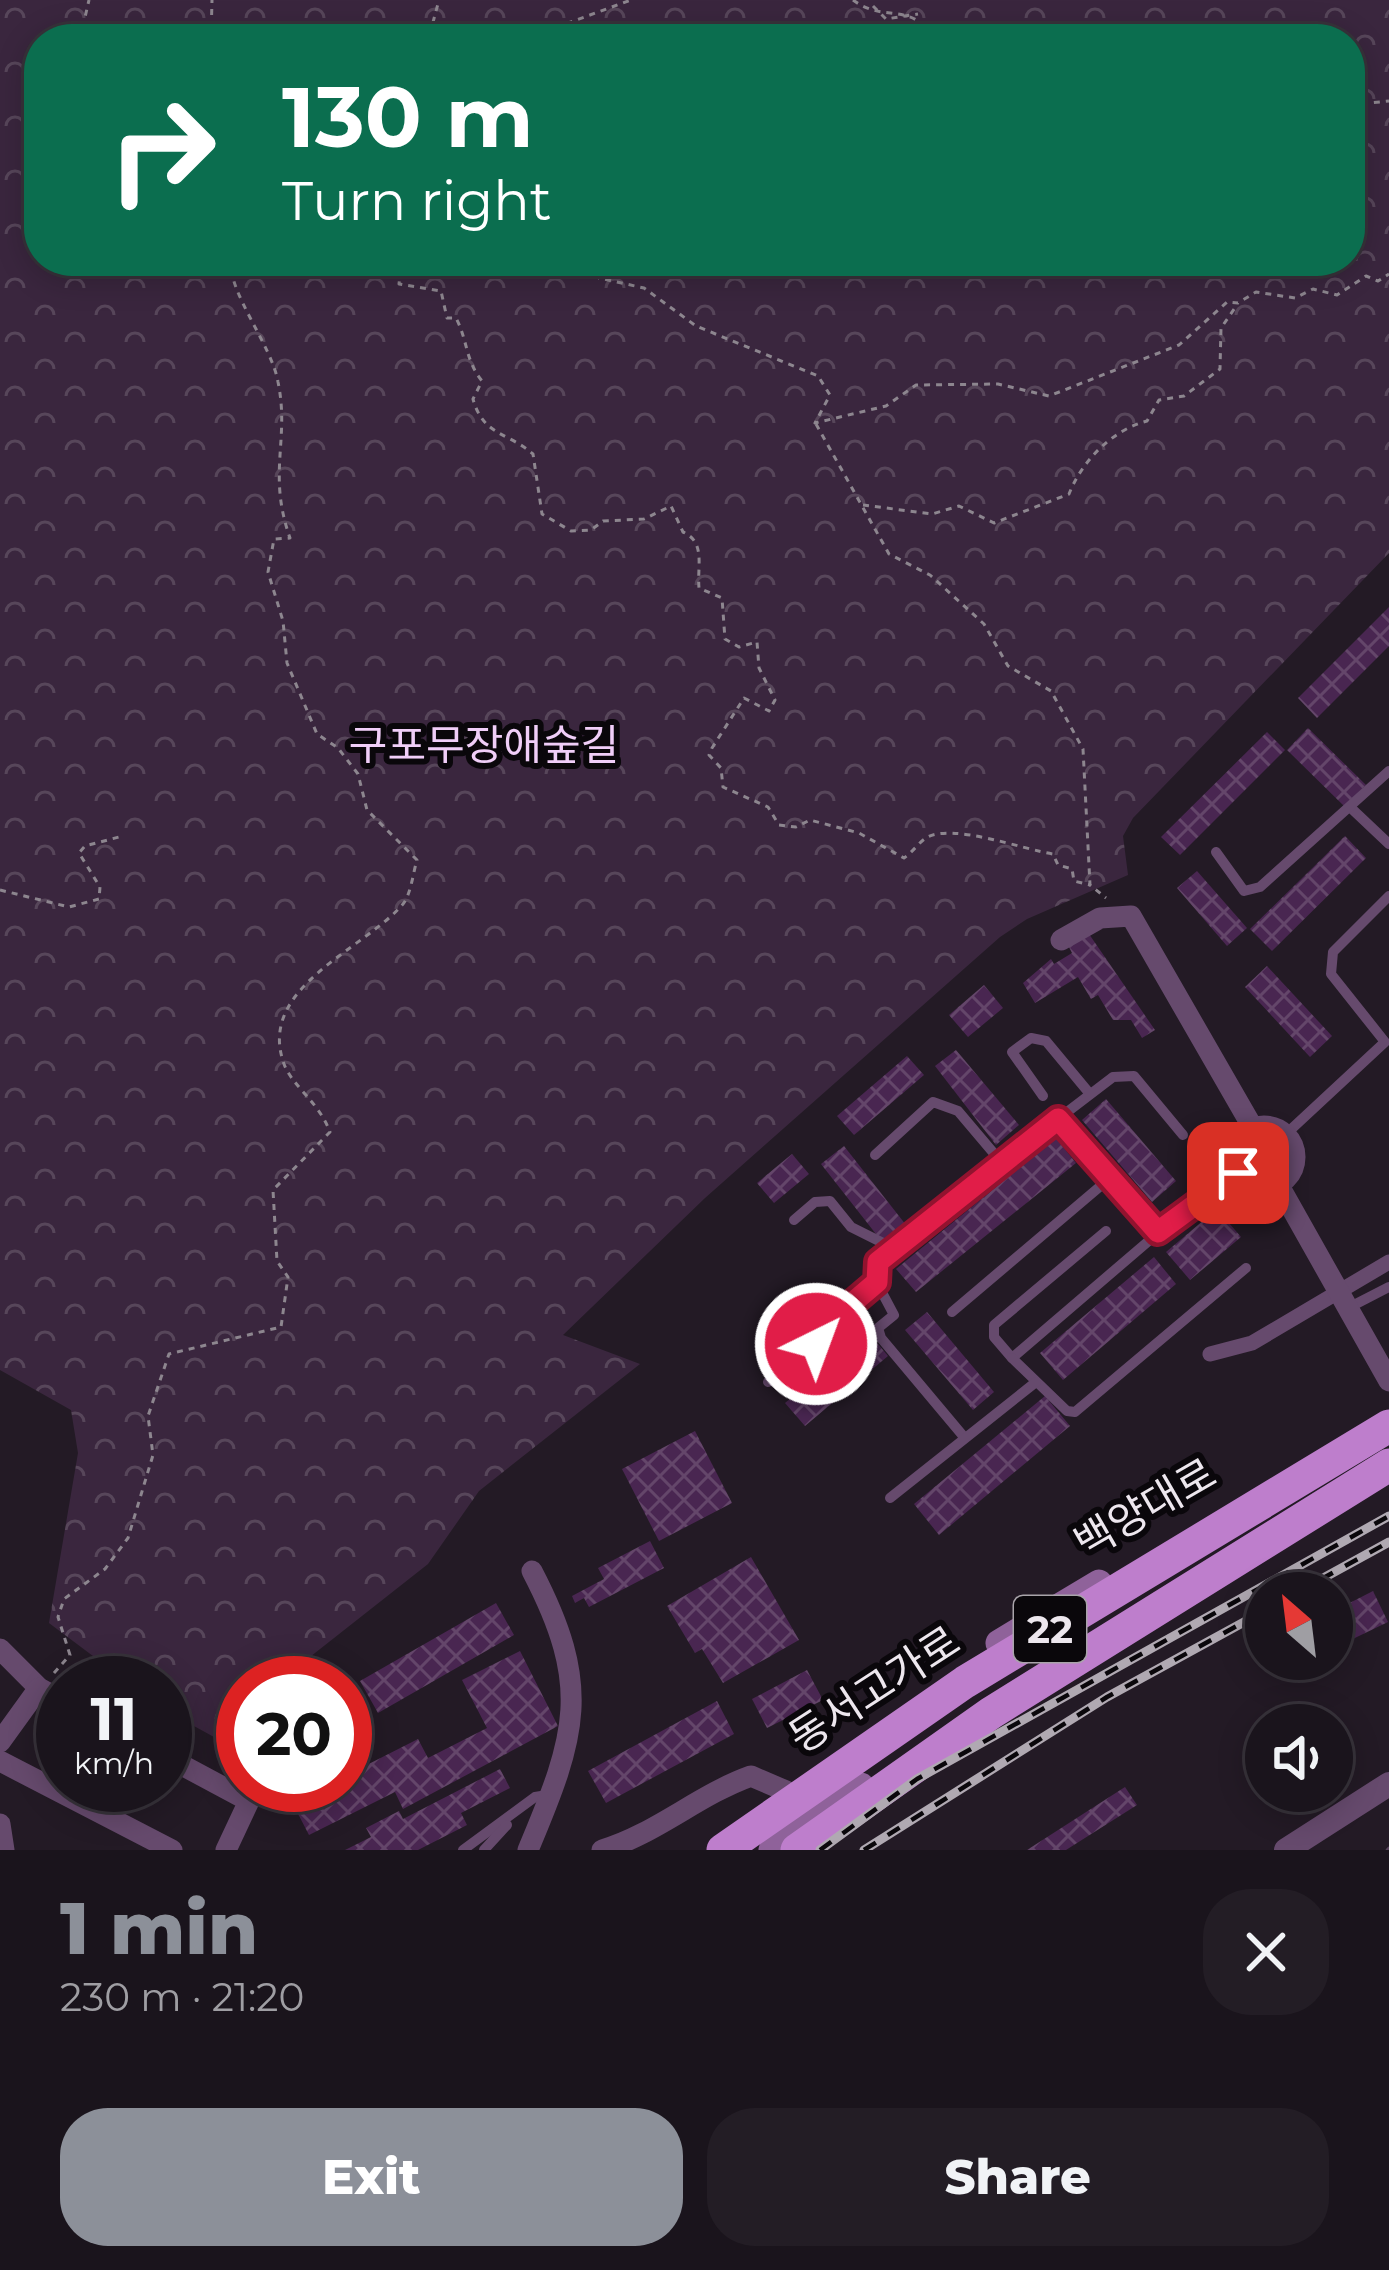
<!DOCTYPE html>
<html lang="en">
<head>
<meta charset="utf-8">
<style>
	:root { --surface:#1a141c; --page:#231d25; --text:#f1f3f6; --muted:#9f9ea3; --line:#38333b; --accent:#8c9099 }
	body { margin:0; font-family:Montserrat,"Noto Sans KR",sans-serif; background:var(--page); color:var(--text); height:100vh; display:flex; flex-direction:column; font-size:45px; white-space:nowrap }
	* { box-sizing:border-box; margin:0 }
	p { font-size:39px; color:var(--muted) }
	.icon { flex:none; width:66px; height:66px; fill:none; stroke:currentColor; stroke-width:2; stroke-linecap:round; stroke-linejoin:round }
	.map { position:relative; height:1850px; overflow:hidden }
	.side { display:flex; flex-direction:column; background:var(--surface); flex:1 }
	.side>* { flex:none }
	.banner { position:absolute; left:24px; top:24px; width:1341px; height:252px; border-radius:48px; box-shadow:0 6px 30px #0003,0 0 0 3px var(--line); background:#0b6e4f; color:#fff; overflow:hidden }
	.needle { width:78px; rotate:332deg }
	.buttons { position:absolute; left:1245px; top:1572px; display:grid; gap:24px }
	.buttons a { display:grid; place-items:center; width:108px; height:108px; border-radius:50%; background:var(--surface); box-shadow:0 6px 30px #0003,0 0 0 3px var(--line); font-size:60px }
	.speed { position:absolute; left:36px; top:1656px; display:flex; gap:24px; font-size:60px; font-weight:700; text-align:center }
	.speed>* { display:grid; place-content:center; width:156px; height:156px; border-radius:50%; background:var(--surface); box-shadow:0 6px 30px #0003,0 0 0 3px var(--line); line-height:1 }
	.speed small { font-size:30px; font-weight:400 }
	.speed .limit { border:18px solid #d22; background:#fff; color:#111 }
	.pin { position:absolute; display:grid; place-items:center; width:102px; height:102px; color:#fff; margin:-51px; border-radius:24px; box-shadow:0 6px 18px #0006 }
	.me { position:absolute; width:132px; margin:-66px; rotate:42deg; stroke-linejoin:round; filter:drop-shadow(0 0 9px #0008) }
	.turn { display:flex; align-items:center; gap:42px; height:252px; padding:0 60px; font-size:54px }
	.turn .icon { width:156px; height:156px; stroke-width:2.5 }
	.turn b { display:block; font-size:84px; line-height:102px }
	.round { display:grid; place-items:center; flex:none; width:126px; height:126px; border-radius:48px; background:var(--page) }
	.head { display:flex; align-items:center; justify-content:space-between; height:204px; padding:0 60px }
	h1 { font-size:72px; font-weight:800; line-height:90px; color:var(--accent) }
	.cta { display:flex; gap:24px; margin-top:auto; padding:24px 60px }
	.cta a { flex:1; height:138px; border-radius:48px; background:var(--accent); color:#fff; font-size:48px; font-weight:800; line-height:138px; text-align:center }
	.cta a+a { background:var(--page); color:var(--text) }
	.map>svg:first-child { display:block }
	.forest { fill:url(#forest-crowns); fill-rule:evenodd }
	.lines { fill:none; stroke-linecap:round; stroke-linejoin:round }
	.stream { stroke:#59455e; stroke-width:4.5 }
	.building { fill:url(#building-cross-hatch) }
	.path { stroke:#8d868f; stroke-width:3; stroke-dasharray:6 6; stroke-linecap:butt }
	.service { stroke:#664a6d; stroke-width:10 }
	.pedestrian { stroke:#664a6d; stroke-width:15 }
	.minor { stroke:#664a6d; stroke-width:21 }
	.tertiary { stroke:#664a6d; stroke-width:24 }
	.secondary { stroke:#8f629a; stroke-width:27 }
	.trunk { stroke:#be7ecc; stroke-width:33 }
	.rail-casing { stroke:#b0a9b2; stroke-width:9 }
	.rail { stroke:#0a070b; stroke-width:4.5; stroke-dasharray:14; stroke-linecap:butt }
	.route-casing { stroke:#92132f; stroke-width:30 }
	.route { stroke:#e11d48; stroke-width:21 }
	.labels { text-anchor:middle; stroke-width:12; stroke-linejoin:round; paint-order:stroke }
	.shield { fill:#0a070b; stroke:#a9a4aa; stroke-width:3 }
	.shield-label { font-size:39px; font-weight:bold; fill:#ede7ee }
	.park-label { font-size:42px; fill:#f0cef8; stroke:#0a070b }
	.street-label { font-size:42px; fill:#ede7ee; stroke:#0a070b }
</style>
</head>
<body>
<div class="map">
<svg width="1389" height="1850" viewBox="0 0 1389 1850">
	<defs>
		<pattern id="forest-crowns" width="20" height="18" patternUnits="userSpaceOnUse" patternTransform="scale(3)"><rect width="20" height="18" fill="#3a263e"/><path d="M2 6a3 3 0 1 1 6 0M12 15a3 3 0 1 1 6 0" fill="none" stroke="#57465a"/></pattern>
		<pattern id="building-cross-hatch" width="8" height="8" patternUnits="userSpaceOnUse" patternTransform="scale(3)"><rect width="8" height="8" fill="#492651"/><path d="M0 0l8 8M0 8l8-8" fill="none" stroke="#64466a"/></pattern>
	</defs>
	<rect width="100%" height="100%" fill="#231a25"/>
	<path class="forest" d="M 0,0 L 1389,0 L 1389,553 L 1133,818 L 1123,836 L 1128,875 L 1027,919 L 1000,937 L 705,1198 L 563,1335 L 640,1364 L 479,1491 L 428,1564 L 287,1675 L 291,1683 L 243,1683 L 243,1753 L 165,1710 L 165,1683 L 129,1683 L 49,1623 L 78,1453 L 71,1410 L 0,1370 ZM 39,39 L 1350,39 L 1350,261 L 39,261 Z"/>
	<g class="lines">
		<polyline class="stream" points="1388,1850 1389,1849"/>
	</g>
	<g class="building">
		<polygon points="1389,607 1389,646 1317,718 1298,698"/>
		<polygon points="1308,728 1366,785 1344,806 1287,750"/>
		<polygon points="1267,732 1285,750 1180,855 1161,837"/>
		<polygon points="1345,836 1366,858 1272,951 1250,929"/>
		<polygon points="1197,871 1247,928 1227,946 1177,888"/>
		<polygon points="1089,934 1155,1030 1142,1038 1131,1020 1113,1020 1098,995 1091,999 1078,977 1035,1003 1023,983 1051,959 1054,964 1072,953 1069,947"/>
		<polygon points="1267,966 1332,1036 1310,1057 1245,987"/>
		<polygon points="984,985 1003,1008 968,1037 949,1015"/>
		<polygon points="956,1050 1019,1125 996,1145 935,1066"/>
		<polygon points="907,1056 924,1075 854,1135 837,1116"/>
		<polygon points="1106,1099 1176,1181 1152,1202 1082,1120"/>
		<polygon points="1056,1138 1076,1163 916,1292 896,1269"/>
		<polygon points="844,1146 906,1225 883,1243 821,1164"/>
		<polygon points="792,1154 809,1174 774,1203 757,1183"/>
		<polygon points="1217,1209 1241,1237 1190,1280 1166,1252"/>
		<polygon points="1154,1257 1176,1284 1063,1380 1040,1353"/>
		<polygon points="927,1312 994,1392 973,1410 905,1330"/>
		<polygon points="869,1333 888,1356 805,1426 785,1403"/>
		<polygon points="1045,1396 1070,1426 939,1535 914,1504"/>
		<polygon points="695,1431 732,1503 659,1541 622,1469"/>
		<polygon points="650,1541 664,1568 589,1607 584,1598 575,1603 572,1596 604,1579 598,1568"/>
		<polygon points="751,1557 799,1640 723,1683 702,1649 695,1653 667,1606"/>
		<polygon points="1373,1591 1388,1622 1332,1649 1332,1612"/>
		<polygon points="496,1603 514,1635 378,1713 360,1681"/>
		<polygon points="520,1651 558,1726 403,1809 395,1792 309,1835 294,1806 308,1795 327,1785 345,1785 345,1776 418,1739 428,1758 487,1728 462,1680"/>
		<polygon points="807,1670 823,1700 767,1728 752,1699"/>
		<polygon points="717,1701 734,1734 606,1803 588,1771"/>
		<polygon points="500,1769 510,1788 461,1813 467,1825 418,1850 345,1850 371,1837 366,1828 399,1811 403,1819"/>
		<polygon points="1125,1787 1137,1805 1066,1850 1027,1850"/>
	</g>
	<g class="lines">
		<g class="path">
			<path d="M 853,0 C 885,24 911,0 934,39"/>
			<polyline points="873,6 886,19 918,14"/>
			<polyline points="80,39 89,0"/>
			<polyline points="211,39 212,0"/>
			<polyline points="416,39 432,26 439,0"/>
			<polyline points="540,39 538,34 631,0"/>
			<polyline points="1350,105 1389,101"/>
			<polyline points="380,261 383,268 393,262"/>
			<path d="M 394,261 L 401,266 L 399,284 L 441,291 L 447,318 L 456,318 C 468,341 465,360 482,381 L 473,399 C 483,436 508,432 533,454 L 542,514 L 571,531 L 591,530 L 603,521 L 644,519 L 671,506 L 683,532 C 706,542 697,566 699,588 L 722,598 L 725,639 L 739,647 L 757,642 L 759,668 L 775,700 L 769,711 L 744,698 L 712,748 L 709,755 L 721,768 L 723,787 L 768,807 L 779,825 L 796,827 L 810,820 L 859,833 L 904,858 C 913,852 919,842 926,838 C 951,822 1025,850 1053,854 L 1058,865 L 1072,869 L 1074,881 L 1090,885"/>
			<polyline points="594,261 599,278 644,288 696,326 818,376 830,395 815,423 886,406 916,385 998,384 1049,396 1179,345 1227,302 1238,303 1256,292 1295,298 1313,289 1337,295 1366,276 1378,281 1389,274"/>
			<polyline points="816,424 889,554 930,575 984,624 1008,666 1051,691 1083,749 1090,885 1106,898"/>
			<path d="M 863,505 L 932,514 L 959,506 L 994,523 L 1069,494 C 1082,461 1112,430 1147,421 L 1159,400 L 1184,396 L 1220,369 L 1221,328 L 1237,305"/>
			<polyline points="0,890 69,907 99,899 100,887 79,853 85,846 119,837"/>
			<path d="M 54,1673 L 70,1655 L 58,1617 L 64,1599 L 105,1569 L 128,1538 L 153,1455 L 148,1416 L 169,1354 L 281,1327 L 288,1277 L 277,1261 L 273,1190 L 330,1132 C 319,1102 292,1086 284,1064 C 256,987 364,950 403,904 C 411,894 413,873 417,860 L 367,810 L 358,774 L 338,748 L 317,734 L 287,663 L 283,621 L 268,572 L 274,539 L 290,538 C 267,473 290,440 278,382 C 272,346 228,292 231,261"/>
		</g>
		<g class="service">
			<polyline points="1352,809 1389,844"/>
			<polyline points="1216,852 1244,891 1260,887 1389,771"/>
			<polyline points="1043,1096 1012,1052 1031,1038 1046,1041 1090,1094"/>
			<polyline points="1286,1134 1385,1042 1331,974 1333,952 1389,896"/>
			<polyline points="875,1155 933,1102 958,1111 1002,1163"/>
			<polyline points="794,1220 815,1202 830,1201 851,1227 883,1243 879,1259"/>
			<polyline points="1106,1231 994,1325 994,1337 1012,1358 1158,1233 1238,1173"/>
			<polyline points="1158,1233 1058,1119 1113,1077 1134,1076 1183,1135"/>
			<polyline points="877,1283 894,1315 878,1328 881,1338 964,1437"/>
			<polyline points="1350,1307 1389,1287"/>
			<polyline points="952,1312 1110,1178"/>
			<polyline points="1012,1358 1067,1411 1075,1412 1246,1268"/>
			<polyline points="768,1382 816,1344 816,1334 877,1283 878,1261 1058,1119"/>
			<polyline points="890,1498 1036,1382"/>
			<polyline points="463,1850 535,1797 547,1795"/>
			<polyline points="484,1850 507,1825"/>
		</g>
		<polyline class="pedestrian" points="1210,1354 1252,1343 1389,1262"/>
		<g class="minor">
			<polyline points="1061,940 1100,918 1131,916 1253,1128"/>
			<circle cx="1264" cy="1157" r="31"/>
			<polyline points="1278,1184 1389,1381"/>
			<polyline points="0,1649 39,1688 63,1701"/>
			<polyline points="0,1742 39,1688"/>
			<polyline points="165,1756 249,1801 226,1850"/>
			<polyline points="0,1761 172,1850"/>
			<polyline points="0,1824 4,1850"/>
			<path d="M 528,1850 C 577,1734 592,1686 532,1571"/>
			<path d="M 602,1850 C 656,1834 698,1795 751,1776 L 786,1791"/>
		</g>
		<polyline class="tertiary" points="1286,1850 1389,1784"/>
		<g class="secondary">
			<polyline points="999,1643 1099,1583"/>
			<polyline points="772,1850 861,1786"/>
		</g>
		<g class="trunk">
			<polyline points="723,1850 965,1682 1389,1426"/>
			<polyline points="797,1850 991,1713 1389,1465"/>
		</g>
		<g class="rail-casing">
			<g id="rail">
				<polyline points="1296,1593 1389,1542"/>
				<polyline points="820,1850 917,1779 1389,1516"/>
				<polyline points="864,1850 1107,1697 1266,1610"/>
			</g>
		</g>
		<use href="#rail" class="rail"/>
	</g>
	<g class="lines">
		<g class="route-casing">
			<polyline id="route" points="816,1344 816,1334 877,1282 878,1262 1058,1119 1158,1232 1238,1173"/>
		</g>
		<use href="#route" class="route"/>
	</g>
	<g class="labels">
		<rect class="shield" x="1014" y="1596" width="72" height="66" rx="9"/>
		<g class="shield-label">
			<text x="1050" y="1643">22</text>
		</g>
		<g class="park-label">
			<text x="484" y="760">구포무장애숲길</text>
		</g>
		<g class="street-label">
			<text transform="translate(1145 1508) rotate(-30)" y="15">백양대로</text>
			<text transform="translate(874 1689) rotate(-33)" y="15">동서고가로</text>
		</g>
	</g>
</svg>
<div class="buttons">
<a><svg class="needle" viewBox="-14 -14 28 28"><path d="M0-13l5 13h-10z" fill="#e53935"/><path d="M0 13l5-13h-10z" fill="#9f9ea3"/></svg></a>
<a><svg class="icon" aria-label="sound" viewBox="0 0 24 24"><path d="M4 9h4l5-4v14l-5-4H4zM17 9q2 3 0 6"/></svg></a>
</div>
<div class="speed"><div>11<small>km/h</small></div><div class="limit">20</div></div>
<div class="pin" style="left:1238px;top:1173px;background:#d93025"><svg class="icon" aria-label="arrive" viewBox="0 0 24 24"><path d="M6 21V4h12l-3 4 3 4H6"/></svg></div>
<svg class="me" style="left:816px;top:1344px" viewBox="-20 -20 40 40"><circle r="17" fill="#e11d48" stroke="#fff" stroke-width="3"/><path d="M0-11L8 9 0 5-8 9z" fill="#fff"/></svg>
<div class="banner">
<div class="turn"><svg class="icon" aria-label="right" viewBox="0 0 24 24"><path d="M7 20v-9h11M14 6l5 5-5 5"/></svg><div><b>130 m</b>Turn right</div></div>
</div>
</div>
<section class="side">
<div class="head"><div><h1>1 min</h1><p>230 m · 21:20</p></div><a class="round"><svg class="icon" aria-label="close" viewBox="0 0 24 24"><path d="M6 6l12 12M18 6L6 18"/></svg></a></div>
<div class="cta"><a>Exit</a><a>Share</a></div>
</section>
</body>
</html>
